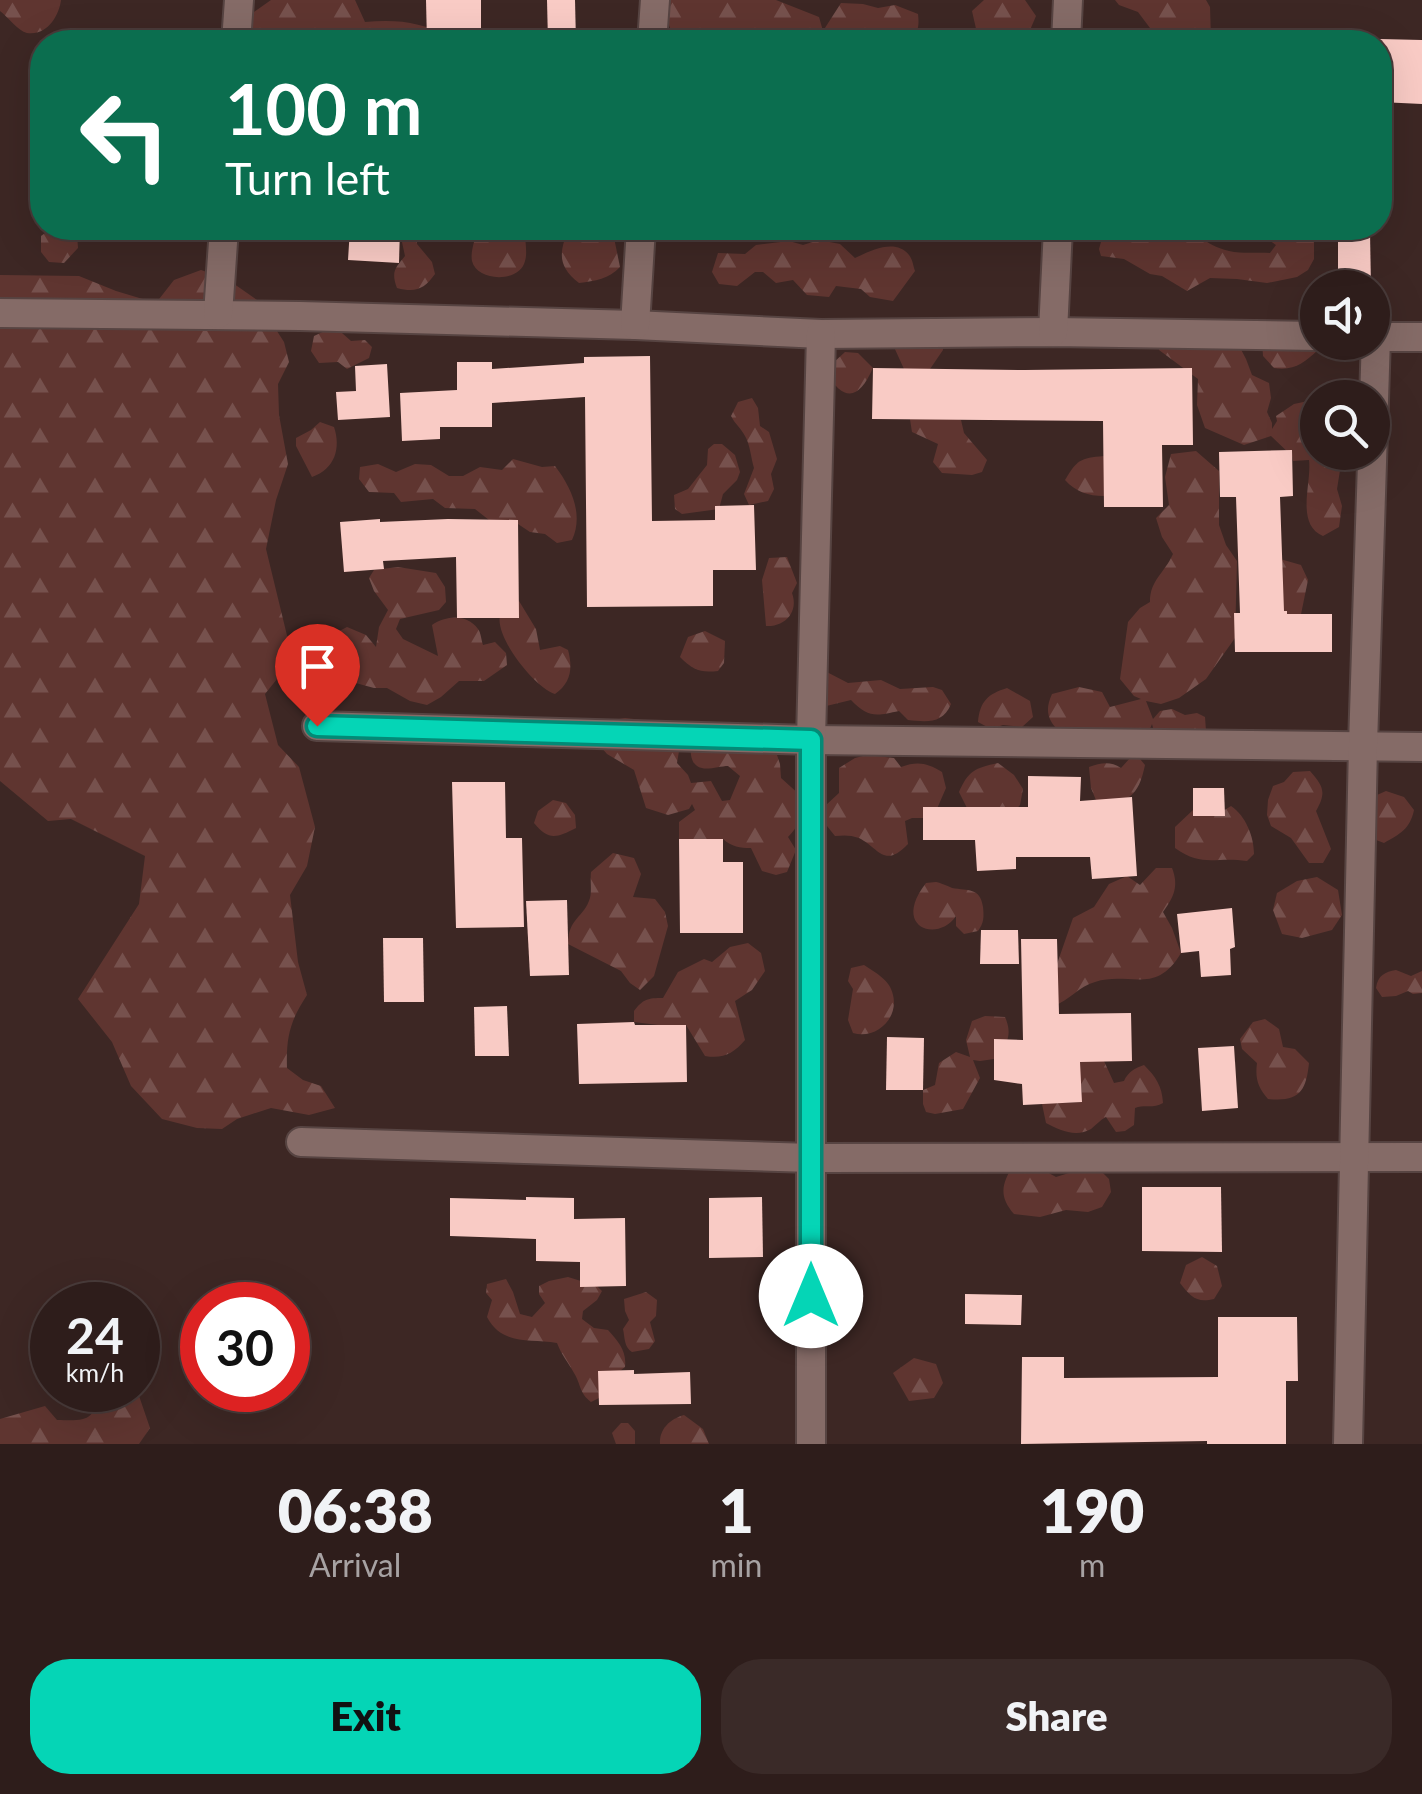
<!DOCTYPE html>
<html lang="en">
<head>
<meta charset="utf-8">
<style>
	:root { --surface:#2e1d1b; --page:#3a2a28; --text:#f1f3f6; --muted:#a7a2a3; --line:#493b3a; --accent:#05d5b6 }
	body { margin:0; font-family:Lato,sans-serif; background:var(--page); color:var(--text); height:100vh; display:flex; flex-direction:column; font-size:38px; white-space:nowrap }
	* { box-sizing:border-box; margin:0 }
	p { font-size:32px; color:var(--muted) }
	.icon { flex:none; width:55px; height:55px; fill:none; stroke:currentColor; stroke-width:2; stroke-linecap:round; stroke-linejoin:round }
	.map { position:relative; height:1444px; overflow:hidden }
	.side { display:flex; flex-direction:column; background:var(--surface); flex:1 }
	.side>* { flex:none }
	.guide { position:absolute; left:30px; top:30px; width:1362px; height:210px; border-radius:40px; box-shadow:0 10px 40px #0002,0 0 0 2px var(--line); background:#0b6e4f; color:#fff; overflow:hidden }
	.fabs { position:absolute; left:1300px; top:270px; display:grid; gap:20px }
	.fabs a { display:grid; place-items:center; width:90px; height:90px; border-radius:50%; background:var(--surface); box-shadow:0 10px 40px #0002,0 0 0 2px var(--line); font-size:50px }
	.speed { position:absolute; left:30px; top:1282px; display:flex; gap:20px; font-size:50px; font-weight:700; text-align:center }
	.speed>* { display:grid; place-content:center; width:130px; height:130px; border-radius:50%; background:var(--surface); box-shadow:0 10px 40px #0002,0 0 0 2px var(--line); line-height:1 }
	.speed small { font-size:25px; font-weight:400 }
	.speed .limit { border:15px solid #d22; background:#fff; color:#111 }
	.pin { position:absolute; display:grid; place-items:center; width:85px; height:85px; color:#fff; margin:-102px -42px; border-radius:50% 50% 50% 0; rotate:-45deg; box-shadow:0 0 10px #0007 }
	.pin .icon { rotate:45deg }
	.me { position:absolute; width:110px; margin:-55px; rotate:0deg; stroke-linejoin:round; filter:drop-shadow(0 0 8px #0008) }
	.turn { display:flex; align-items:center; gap:35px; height:210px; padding:0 30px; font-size:45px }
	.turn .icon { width:130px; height:130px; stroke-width:2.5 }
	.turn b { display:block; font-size:70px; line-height:85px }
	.eta { display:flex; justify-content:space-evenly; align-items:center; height:170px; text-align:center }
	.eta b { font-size:60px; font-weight:800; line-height:70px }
	.cta { display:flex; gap:20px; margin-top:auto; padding:20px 30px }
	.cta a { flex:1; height:115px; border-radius:40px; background:var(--accent); color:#111; font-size:40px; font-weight:800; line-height:115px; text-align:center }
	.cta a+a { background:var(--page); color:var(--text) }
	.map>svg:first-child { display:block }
	.forest { fill:url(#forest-firs) }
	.building { fill:#f9cbc5 }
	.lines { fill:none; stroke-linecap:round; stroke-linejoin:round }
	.minor-casing { stroke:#574442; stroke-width:32 }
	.minor { stroke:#856b67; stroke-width:28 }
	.route-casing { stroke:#038a76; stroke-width:25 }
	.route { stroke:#05d5b6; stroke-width:18 }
</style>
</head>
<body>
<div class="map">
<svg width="1422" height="1444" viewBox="0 0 1422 1444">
	<defs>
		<pattern id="forest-firs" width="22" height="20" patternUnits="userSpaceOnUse" patternTransform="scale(2.5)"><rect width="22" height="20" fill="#5f3530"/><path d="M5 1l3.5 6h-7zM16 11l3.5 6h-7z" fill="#76514d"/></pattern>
	</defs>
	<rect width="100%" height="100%" fill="#3d2724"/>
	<g class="forest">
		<path d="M 0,0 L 61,0 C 59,16 47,36 27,33 C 18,31 8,17 0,11 Z"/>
		<path d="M 271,0 L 355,0 L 365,22 C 397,19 422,22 449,37 L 445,42 L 250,42 L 244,19 Z"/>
		<path d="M 664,0 L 776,0 L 819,17 L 823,31 L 841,3 L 863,4 L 878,8 L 895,5 L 918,14 C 919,23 919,31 913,37 C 903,47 848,42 832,42 L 823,33 L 820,42 L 691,42 L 687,36 L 673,36 L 662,6 Z"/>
		<polygon points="984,0 1025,0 1036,16 1027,37 1015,42 985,42 977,33 972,11"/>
		<polygon points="1115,0 1206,0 1210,7 1211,38 1208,42 1151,42 1153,32 1138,12 1119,5"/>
		<polygon points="1324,31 1341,31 1349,42 1300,42"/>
		<polygon points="52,228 69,228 77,235 78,248 64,263 49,262 41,252 41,236"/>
		<path d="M 413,228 L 417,236 L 417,244 L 432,262 L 435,274 C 424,289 416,293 397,288 C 391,272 395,268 405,256 L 402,242 L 405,234 Z"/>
		<path d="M 478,228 L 525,228 C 524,237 528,252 525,261 C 520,283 477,282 472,261 C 470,251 476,237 478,228 Z"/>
		<path d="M 569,228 L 612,228 L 620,267 C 609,279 595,281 579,283 C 557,266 559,252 569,228 Z"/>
		<path d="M 1115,228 L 1138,228 L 1149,241 C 1193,212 1191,242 1229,251 C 1242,254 1257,252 1270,253 L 1276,245 L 1263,236 L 1261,228 L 1314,228 L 1314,259 L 1308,270 L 1297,277 L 1267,283 L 1237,279 L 1210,278 L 1187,291 L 1162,276 L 1150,274 L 1124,259 L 1101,256 L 1099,249 L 1103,235 Z"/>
		<path d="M 819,240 L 840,244 L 855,258 C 871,251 895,238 909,255 C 913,260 913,266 915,271 L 893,301 L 870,297 L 861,289 L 836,286 L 829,297 L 807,295 L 793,280 L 776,283 L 763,272 L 755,272 L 737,286 L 719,284 L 712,272 L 718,253 L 745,254 L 756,245 L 789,241 L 803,245 Z"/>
		<path d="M 201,270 L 227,279 L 257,300 L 284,342 L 289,362 L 278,384 L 279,415 L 288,464 L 276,500 L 266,549 L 291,652 L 281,674 L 265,694 L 278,745 L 299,767 L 315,827 L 307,866 L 290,895 L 298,962 L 307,995 C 290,1021 286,1037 287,1068 L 303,1080 L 321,1086 L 335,1108 L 309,1115 L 271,1108 L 237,1119 L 222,1129 L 197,1128 L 162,1119 L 131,1086 L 112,1042 L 78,999 L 139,904 L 145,856 L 71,819 L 48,821 L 0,781 L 0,275 L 79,276 L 116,291 L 156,303 L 174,280 Z"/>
		<polygon points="329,329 342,333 351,341 365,340 372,347 369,358 347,369 338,362 319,363 311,351 314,336"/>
		<path d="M 1156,333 L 1236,340 L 1246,359 L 1252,375 L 1269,383 L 1271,398 L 1267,412 L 1272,423 L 1272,429 L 1277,421 L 1276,416 L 1294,404 L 1313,400 L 1317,404 L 1318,452 L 1335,453 L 1341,464 L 1337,489 L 1342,506 L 1339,527 L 1323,536 C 1295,524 1312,483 1309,460 L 1293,461 L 1292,456 L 1271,436 L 1244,445 L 1205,428 L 1197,405 L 1198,379 L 1159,350 Z"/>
		<polygon points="942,337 943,350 930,369 904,369 894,347"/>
		<path d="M 1262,340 L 1318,350 C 1304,363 1294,371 1274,368 L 1263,356 Z"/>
		<path d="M 845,352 L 858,353 L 873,368 C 859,399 845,403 826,373 L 833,363 Z"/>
		<path d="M 752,398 L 758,408 L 760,426 L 769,432 L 777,459 L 771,474 L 774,489 L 768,501 L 749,505 L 744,494 L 754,468 C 751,458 750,444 745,436 C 741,428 735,424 731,416 L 738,402 Z"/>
		<polygon points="909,413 947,413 961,420 964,433 987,460 982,472 972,475 942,473 933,462 938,444 912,432"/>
		<path d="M 320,422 L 334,427 C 341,448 335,469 312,477 L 296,446 L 296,438 L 311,430 Z"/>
		<polygon points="714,444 722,444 735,455 740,472 737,480 723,494 719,509 682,514 675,509 674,495 688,489 707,465 708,449"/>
		<path d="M 1196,451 L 1219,471 L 1219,525 L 1226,545 L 1237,561 L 1235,638 L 1206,679 L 1179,698 L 1161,704 L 1146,701 L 1153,719 L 1160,711 L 1172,709 L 1185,715 L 1197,713 L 1205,717 L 1206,731 L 1155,735 L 1152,724 L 1147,736 L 1059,731 C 1047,720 1045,709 1052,694 L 1079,687 L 1102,692 L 1110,707 L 1141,699 L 1134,696 L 1120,679 L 1128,622 L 1140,608 L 1150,602 C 1150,580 1164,574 1173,554 L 1162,537 L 1156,518 L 1169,505 L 1165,477 L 1171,454 Z"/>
		<path d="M 1104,456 L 1104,496 C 1088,496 1076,492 1065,480 C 1077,460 1080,458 1104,456 Z"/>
		<path d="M 513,459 L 542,467 L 555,466 C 571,487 584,514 572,540 L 557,543 L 545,534 L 530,532 L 512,520 L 489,520 L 475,509 L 445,508 L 433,499 L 401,502 L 394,493 L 369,492 L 359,479 L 360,467 L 378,464 L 396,472 L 415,464 L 431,465 L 449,476 L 463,476 L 480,467 L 502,470 Z"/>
		<path d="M 787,557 L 797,583 L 792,593 C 799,612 785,627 766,626 L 762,580 L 769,558 Z"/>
		<polygon points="1280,559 1301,565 1308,580 1300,619 1278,628"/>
		<path d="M 398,567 L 436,573 L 445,587 L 446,602 L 439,610 L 400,619 L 396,629 L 403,639 L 438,656 L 432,625 C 446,616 466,613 478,629 C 481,633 481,639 483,645 L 495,642 L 506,653 L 507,665 L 484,681 L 459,681 L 441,697 L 427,705 L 410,701 L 387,688 L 374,688 L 330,676 L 319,659 L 318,642 L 347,627 L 366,635 L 376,647 L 379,627 L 388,610 L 374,591 L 369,578 L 374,570 Z"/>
		<path d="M 519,601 L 536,629 L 540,650 L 560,646 L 568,650 C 573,668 571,683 555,694 C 534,687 495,637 500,616 C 503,606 511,604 519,601 Z"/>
		<path d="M 705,631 L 725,641 L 724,663 L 718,671 C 700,673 693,670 680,657 L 688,637 Z"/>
		<path d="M 821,669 L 848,683 L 881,680 L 900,689 L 933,687 L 942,690 L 951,704 C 943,724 927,722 908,720 L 899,711 C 876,716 868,718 851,700 L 818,708 Z"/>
		<path d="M 1007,688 L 1030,701 L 1033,717 L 1022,727 L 1003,725 L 991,729 L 978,722 C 980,701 988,694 1007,688 Z"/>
		<path d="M 625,718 L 652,721 L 666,735 L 680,745 L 677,763 L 688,775 L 691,783 L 711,781 L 722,801 L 730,800 L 740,776 L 728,766 C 721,766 708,770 702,768 C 686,765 691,741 693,730 L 769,731 L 780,764 L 781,778 L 801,796 C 802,814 801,824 788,837 L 796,850 L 787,872 L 776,875 L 762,871 L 751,848 C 740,848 732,847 723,839 L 712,847 L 684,846 L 679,839 L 679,822 L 695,810 L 692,804 L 689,809 L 668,815 L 646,808 L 634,770 L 607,754 L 595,740 L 601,722 Z"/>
		<path d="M 867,755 L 894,758 L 901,767 C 918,761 927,763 942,772 L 946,788 L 936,811 L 923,818 L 912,818 L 905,821 L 908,844 C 884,869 879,848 859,838 C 851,835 844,835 835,836 L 827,826 L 825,806 L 839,793 L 839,768 L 855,758 Z"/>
		<path d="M 1131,757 L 1140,759 L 1145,765 C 1138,798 1129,799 1100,810 L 1091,788 L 1089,767 C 1101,763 1110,761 1121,768 Z"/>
		<path d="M 998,763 L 1014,775 L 1023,789 L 1020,805 L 1013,813 L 967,808 L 959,792 C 968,771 975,768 998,763 Z"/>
		<path d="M 1310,771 C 1323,786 1327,792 1316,811 L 1331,849 L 1323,863 L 1309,863 L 1291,838 L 1271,826 L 1267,815 L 1268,800 L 1273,786 L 1284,782 L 1293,772 Z"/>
		<path d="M 1386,791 L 1404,797 L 1414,810 C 1410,829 1400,834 1384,843 L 1371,838 L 1368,816 L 1377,795 Z"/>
		<path d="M 553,800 L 566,803 L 575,815 L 576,828 C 556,838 549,841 534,823 L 538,811 Z"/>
		<path d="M 1231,806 C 1246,816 1254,837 1254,854 L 1247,861 C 1216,856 1203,868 1175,848 L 1175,827 L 1193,810 L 1215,816 Z"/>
		<path d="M 613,853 L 634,858 L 641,874 L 633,897 L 655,899 L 665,912 L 668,926 L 654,976 L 640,990 L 630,983 L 621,971 L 568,944 C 568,918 584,918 590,898 C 592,891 590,880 591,872 Z"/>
		<path d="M 1156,868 L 1172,868 C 1179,886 1174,897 1163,912 L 1172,928 L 1181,953 C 1156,996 1129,971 1095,982 C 1079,986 1069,1001 1053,1006 L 1057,964 L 1073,918 L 1094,907 L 1109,884 L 1127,876 L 1140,885 Z"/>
		<polygon points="1317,877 1338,890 1342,915 1332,930 1302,938 1282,934 1273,910 1277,893 1297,881"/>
		<path d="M 936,882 C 938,882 951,887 952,888 C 968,891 980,887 983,907 C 984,917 984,923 978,931 L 964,934 L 956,926 L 956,916 C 938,943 891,928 926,883 Z"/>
		<path d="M 748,943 L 761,953 L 765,971 L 752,990 L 735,1001 L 745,1040 C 733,1054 723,1059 705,1056 L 686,1025 L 658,1025 L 634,1022 L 634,1011 C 643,999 648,998 663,998 L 678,972 L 704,959 L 712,962 L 730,947 Z"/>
		<path d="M 864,965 C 876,973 890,980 893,995 C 899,1019 875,1040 853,1033 L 848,1020 L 853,989 L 848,981 L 851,968 Z"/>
		<path d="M 1396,970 L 1411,976 L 1422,971 L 1422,993 L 1413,994 L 1408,991 L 1396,996 L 1382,997 L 1376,988 C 1378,975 1385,972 1396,970 Z"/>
		<path d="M 985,1016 L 1005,1017 C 1013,1035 1007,1046 994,1059 L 980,1061 L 973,1060 L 980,1078 L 963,1109 L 935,1114 L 926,1112 L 923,1104 L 923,1090 L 935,1085 L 939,1063 L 956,1052 L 970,1057 L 966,1040 L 972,1021 Z"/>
		<path d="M 1265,1019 L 1279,1029 L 1283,1047 L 1295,1049 L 1309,1063 C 1306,1091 1300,1102 1268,1099 C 1258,1087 1255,1079 1257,1063 L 1242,1049 L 1240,1039 L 1253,1022 Z"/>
		<path d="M 1079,1054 L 1104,1061 L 1114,1083 L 1124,1081 C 1128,1072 1135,1068 1144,1065 C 1156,1077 1162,1086 1163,1103 C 1153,1109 1145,1104 1135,1108 L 1134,1125 L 1125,1131 L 1116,1132 L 1106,1117 C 1100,1120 1096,1125 1091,1129 C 1076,1138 1059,1130 1046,1123 L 1042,1104 L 1054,1098 L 1061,1103 L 1082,1102 L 1081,1081 L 1072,1065 Z"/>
		<path d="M 1014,1164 L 1034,1165 L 1056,1177 L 1095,1165 L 1109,1179 L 1111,1192 L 1102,1207 L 1088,1212 L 1066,1210 L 1040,1217 L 1014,1214 C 998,1196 1002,1183 1014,1164 Z"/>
		<path d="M 1202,1257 L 1217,1266 L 1222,1286 L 1214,1299 C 1196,1303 1191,1297 1180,1283 L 1186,1265 Z"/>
		<path d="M 568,1277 L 597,1286 L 602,1291 L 597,1300 L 583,1311 L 582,1319 L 594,1328 L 608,1330 C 618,1341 627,1351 625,1367 L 612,1377 L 599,1398 L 591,1402 C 579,1393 581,1384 574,1373 C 568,1362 562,1356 557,1343 C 530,1338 502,1346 487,1317 L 492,1300 L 486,1293 L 487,1284 L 506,1279 L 513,1292 L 520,1314 L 532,1317 L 545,1303 L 539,1294 L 539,1286 L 549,1281 Z"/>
		<path d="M 646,1292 L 657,1300 L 656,1316 L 650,1322 L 655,1341 L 649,1349 L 632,1352 C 624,1347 625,1338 623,1329 L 629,1320 L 625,1311 L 624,1299 Z"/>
		<polygon points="914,1358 936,1364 943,1383 934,1398 909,1401 893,1373"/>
		<path d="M 103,1390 L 137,1390 L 150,1428 L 139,1444 L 0,1444 L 0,1419 L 45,1406 L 57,1420 C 89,1421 92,1421 103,1390 Z"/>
		<path d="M 684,1415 L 703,1429 L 709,1444 L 660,1444 C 659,1429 670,1419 684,1415 Z"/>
		<polygon points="621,1423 628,1423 635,1431 635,1444 616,1444 612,1433"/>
	</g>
	<g class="building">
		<polygon points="426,0 481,0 481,42 427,42"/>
		<polygon points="547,0 575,0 576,42 548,42"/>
		<polygon points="1380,39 1422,40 1422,104 1380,102"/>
		<polygon points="350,228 400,228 399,263 348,260"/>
		<polygon points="1338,232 1370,232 1371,288 1338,288"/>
		<polygon points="650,356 652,521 715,520 715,506 754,505 756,570 713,570 713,606 587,607 585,397 492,403 492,427 440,427 440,439 402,441 400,393 457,390 457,362 492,362 492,369 584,363 584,357"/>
		<polygon points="387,364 390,417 338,420 336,392 356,391 355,366"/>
		<polygon points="873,368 1025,370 1192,368 1193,445 1162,445 1163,507 1104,507 1103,421 872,419"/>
		<polygon points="1292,450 1293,496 1280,497 1284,611 1287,611 1287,614 1332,614 1332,652 1235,652 1234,613 1240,613 1236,497 1220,497 1219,452"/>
		<polygon points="380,519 380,522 448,519 518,520 519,618 457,618 456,557 383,561 384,569 344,572 340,522"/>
		<polygon points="1028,776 1081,777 1080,801 1132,797 1137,876 1092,879 1090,857 1016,857 1016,869 977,871 975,840 923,840 923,807 1028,807"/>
		<polygon points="452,782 505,782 506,838 522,838 524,927 456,928"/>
		<polygon points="1193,788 1224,788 1225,816 1193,816"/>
		<polygon points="679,839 723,839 723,862 743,862 743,933 680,933"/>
		<polygon points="567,900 569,975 530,976 526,901"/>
		<polygon points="1232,908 1235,947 1230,949 1231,975 1201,977 1199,951 1181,953 1177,914"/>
		<polygon points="981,930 1018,930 1019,964 980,964"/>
		<polygon points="383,938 423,938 424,1002 384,1002"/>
		<polygon points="1021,939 1057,939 1059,1014 1131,1013 1132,1061 1080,1062 1082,1102 1023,1105 1022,1084 994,1080 994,1039 1023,1040"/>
		<polygon points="507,1006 509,1056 475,1056 474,1007"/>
		<polygon points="634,1022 635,1025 686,1025 687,1082 579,1084 577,1024"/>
		<polygon points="887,1037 924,1038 923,1090 886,1090"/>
		<polygon points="1234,1046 1238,1108 1202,1111 1198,1048"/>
		<polygon points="1142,1187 1221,1187 1222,1252 1142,1251"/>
		<polygon points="526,1197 574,1198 574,1219 625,1218 626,1286 580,1287 580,1262 536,1261 536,1239 450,1236 450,1198 526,1200"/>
		<polygon points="762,1197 763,1257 709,1258 709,1198"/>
		<polygon points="965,1294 1022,1295 1021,1325 965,1324"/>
		<polygon points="1218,1317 1297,1317 1298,1381 1286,1381 1286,1444 1207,1444 1207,1441 1021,1444 1022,1357 1064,1357 1064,1378 1218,1377"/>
		<polygon points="634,1370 634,1374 690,1372 691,1404 599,1405 598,1371"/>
	</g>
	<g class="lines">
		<g class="minor-casing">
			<g id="minor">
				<polyline points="236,42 239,0"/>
				<polyline points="652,42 655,0"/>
				<polyline points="1066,42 1068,0"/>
				<polyline points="0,313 300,316 635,325 821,334 1053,332 1318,336"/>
				<polyline points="218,314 224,228"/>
				<polyline points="635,325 641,228"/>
				<polyline points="1053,332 1058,228"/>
				<polyline points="1372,337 1422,337"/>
				<polyline points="317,726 811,740 1422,747"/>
				<polyline points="301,1142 812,1158 1422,1157"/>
				<polyline points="811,1444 811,740 821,334"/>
				<polyline points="1348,1444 1363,745 1376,337"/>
			</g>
		</g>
		<use href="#minor" class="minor"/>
	</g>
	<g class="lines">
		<g class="route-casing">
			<polyline id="route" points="317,726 811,740 811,1296"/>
		</g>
		<use href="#route" class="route"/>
	</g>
</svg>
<div class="fabs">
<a><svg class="icon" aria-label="sound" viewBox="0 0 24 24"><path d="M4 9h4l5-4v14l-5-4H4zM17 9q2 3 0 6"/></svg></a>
<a><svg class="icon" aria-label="search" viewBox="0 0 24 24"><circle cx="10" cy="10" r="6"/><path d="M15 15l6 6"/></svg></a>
</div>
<div class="speed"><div>24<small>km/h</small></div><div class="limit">30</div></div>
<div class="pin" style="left:317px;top:726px;background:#d93025"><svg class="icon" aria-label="arrive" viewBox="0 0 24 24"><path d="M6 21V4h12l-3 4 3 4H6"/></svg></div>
<svg class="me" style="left:811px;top:1296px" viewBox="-20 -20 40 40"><circle r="19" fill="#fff"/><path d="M0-13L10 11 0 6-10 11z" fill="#05d5b6"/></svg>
<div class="guide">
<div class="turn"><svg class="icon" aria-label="left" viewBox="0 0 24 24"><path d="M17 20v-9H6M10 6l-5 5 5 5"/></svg><div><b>100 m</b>Turn left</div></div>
</div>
</div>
<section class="side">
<div class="eta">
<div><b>06:38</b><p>Arrival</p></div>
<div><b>1</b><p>min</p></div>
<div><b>190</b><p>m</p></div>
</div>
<div class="cta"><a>Exit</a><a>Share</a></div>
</section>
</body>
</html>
